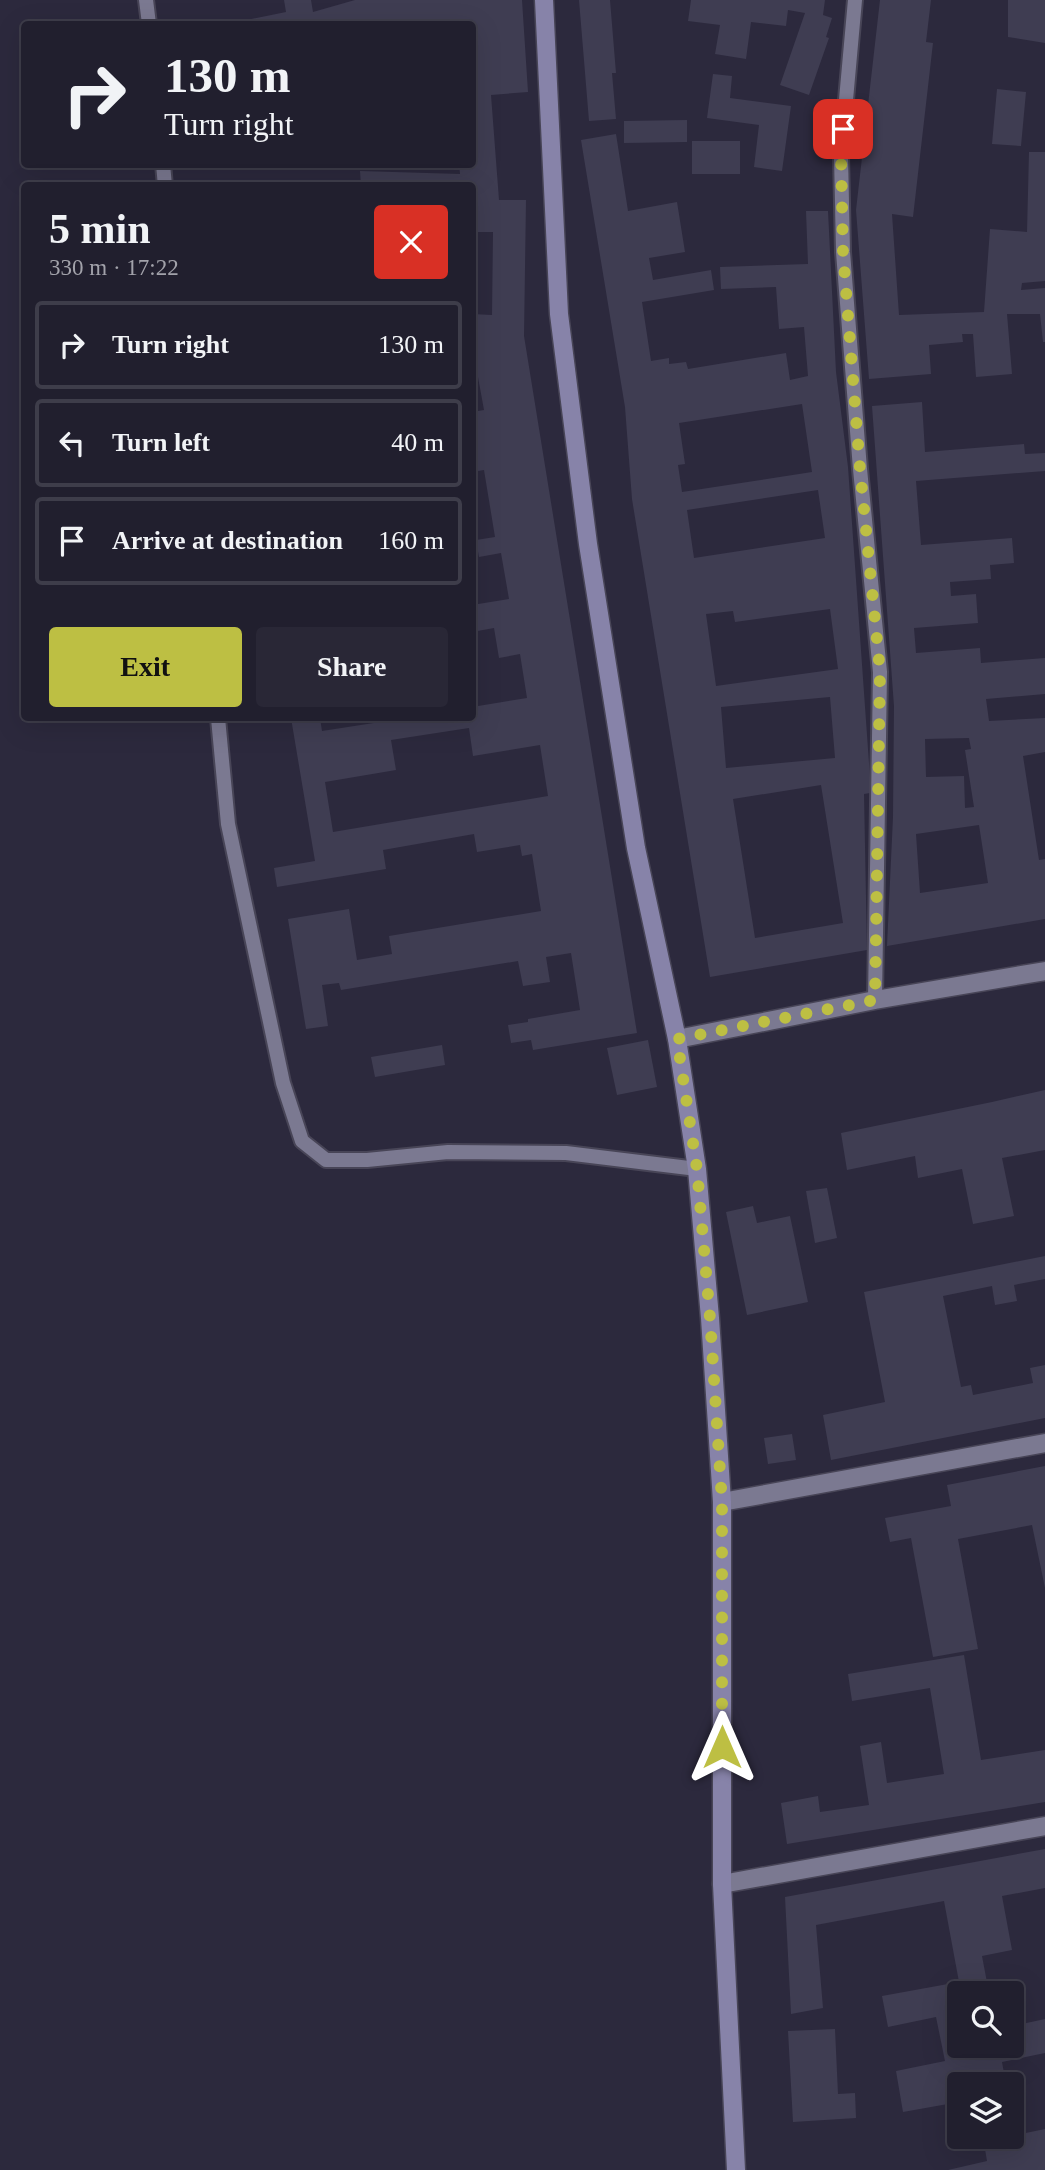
<!DOCTYPE html>
<html lang="en">
<head>
<meta charset="utf-8">
<style>
	:root { --surface:#211f2e; --page:#292736; --text:#f1f3f6; --muted:#a2a2aa; --line:#3e3d4a; --accent:#bdbf43 }
	body { margin:0; font-family:"Times New Roman",serif; background:var(--page); color:var(--text); height:100vh; display:flex; flex-direction:column; font-size:26px; white-space:nowrap }
	* { box-sizing:border-box; margin:0 }
	p { font-size:23px; color:var(--muted) }
	.icon { flex:none; width:38px; height:38px; fill:none; stroke:currentColor; stroke-width:2; stroke-linecap:round; stroke-linejoin:round }
	.map { position:relative; flex:1; overflow:hidden }
	.side { position:absolute; left:21px; top:182px; width:455px; height:539px; display:flex; flex-direction:column; background:var(--surface); border-radius:7px; box-shadow:0 7px 28px #0002,0 0 0 2px var(--line) }
	.side>* { flex:none }
	.banner { position:absolute; left:21px; top:21px; width:455px; height:147px; border-radius:7px; box-shadow:0 7px 28px #0002,0 0 0 2px var(--line); background:#211f2e; color:var(--text); overflow:hidden }
	.buttons { position:absolute; left:947px; top:1981px; display:grid; gap:14px }
	.buttons a { display:grid; place-items:center; width:77px; height:77px; border-radius:7px; background:var(--surface); box-shadow:0 7px 28px #0002,0 0 0 2px var(--line); font-size:35px }
	.pin { position:absolute; display:grid; place-items:center; width:60px; height:60px; color:#fff; margin:-30px; border-radius:14px; box-shadow:0 4px 10px #0006 }
	.me { position:absolute; width:77px; margin:-38px; rotate:0deg; stroke-linejoin:round; filter:drop-shadow(0 0 5px #0008) }
	.turn { display:flex; align-items:center; gap:24px; height:147px; padding:0 28px; font-size:32px }
	.turn .icon { width:91px; height:91px; stroke-width:2.5 }
	.turn b { display:block; font-size:49px; line-height:60px }
	.round { display:grid; place-items:center; flex:none; width:74px; height:74px; border-radius:7px; background:var(--page) }
	.overview { display:flex; align-items:center; justify-content:space-between; height:119px; padding:0 28px }
	h1 { font-size:42px; font-weight:600; line-height:52px }
	.cta { display:flex; gap:14px; margin-top:auto; padding:14px 28px }
	.cta a { flex:1; height:80px; border-radius:7px; background:var(--accent); color:#111; font-size:28px; font-weight:600; line-height:80px; text-align:center }
	.cta a+a { background:var(--page); color:var(--text) }
	ul { padding:0; list-style:none }
	li { display:flex; align-items:center; gap:21px; height:88px; margin:0 14px 10px; padding:0 14px; border:4px solid var(--line); border-radius:7px }
	li div { flex:1 }
	li b { display:block; font-size:26px }
	li em { font-style:normal }
	.map>svg:first-child { display:block }
	.building { fill:#3f3d52; fill-rule:evenodd }
	.lines { fill:none; stroke-linecap:round; stroke-linejoin:round }
	.lane-casing { stroke:#484557; stroke-width:18 }
	.street-casing { stroke:#484557; stroke-width:21 }
	.secondary-casing { stroke:#484557; stroke-width:21 }
	.lane { stroke:#7b7991; stroke-width:14 }
	.street { stroke:#7b7991; stroke-width:18 }
	.secondary { stroke:#8783a9; stroke-width:18 }
	.route { stroke:#bdbf43; stroke-width:12; stroke-dasharray:0 21.6 }
</style>
</head>
<body>
<div class="map">
<svg width="1045" height="2170" viewBox="0 0 1045 2170">
	<rect width="100%" height="100%" fill="#2c293d"/>
	<g class="building">
		<path d="M 284,0 L 311,0 L 313,12 L 355,0 L 522,0 L 528,92 L 491,95 L 499,200 L 526,200 L 524,336 L 637,1033 L 533,1050 L 531,1040 L 511,1043 L 508,1025 L 528,1022 L 528,1019 L 580,1010 L 571,953 L 546,957 L 550,982 L 523,986 L 518,961 L 341,990 L 339,983 L 322,985 L 328,1026 L 306,1029 L 288,919 L 349,909 L 357,960 L 392,954 L 389,936 L 541,911 L 532,854 L 522,856 L 520,845 L 477,852 L 474,834 L 383,850 L 386,869 L 277,887 L 274,868 L 315,861 L 291,718 L 320,718 L 322,731 L 406,718 L 472,718 L 472,707 L 527,698 L 520,654 L 499,658 L 494,628 L 472,632 L 472,605 L 509,599 L 501,553 L 479,557 L 476,540 L 495,537 L 484,470 L 472,472 L 472,412 L 484,410 L 472,344 L 472,314 L 492,315 L 493,232 L 472,232 L 472,186 L 361,186 L 360,171 L 460,174 L 459,164 L 472,164 L 472,24 L 227,24 L 286,12 ZM 469,728 L 473,756 L 540,745 L 548,796 L 333,832 L 325,782 L 396,770 L 391,740 Z"/>
		<polygon points="579,0 610,0 616,73 612,73 616,119 589,121"/>
		<polygon points="691,0 825,0 823,15 832,18 826,37 829,38 809,95 780,85 805,13 788,10 786,26 751,22 746,59 715,54 720,25 688,21"/>
		<polygon points="880,0 931,0 926,42 933,43 913,217 892,214 899,315 984,312 990,229 1027,232 1029,152 1045,152 1045,281 1022,283 1021,290 1045,288 1045,342 1043,342 1040,314 1007,314 1012,374 976,377 973,334 962,334 963,342 929,345 931,374 869,379 856,210"/>
		<polygon points="1008,0 1045,0 1045,43 1008,37"/>
		<polygon points="713,74 732,76 730,98 791,106 782,171 754,167 759,125 707,118"/>
		<polygon points="997,89 1026,92 1021,146 992,144"/>
		<polygon points="687,120 687,142 624,143 624,121"/>
		<path d="M 616,134 L 628,211 L 677,202 L 685,252 L 649,258 L 653,280 L 711,270 L 714,290 L 642,302 L 651,361 L 669,358 L 669,364 L 686,362 L 688,369 L 786,353 L 790,380 L 808,376 L 804,327 L 779,329 L 776,287 L 721,289 L 720,267 L 808,264 L 806,211 L 828,211 L 836,372 L 848,467 L 870,777 L 870,793 L 864,794 L 867,950 L 710,977 L 632,499 L 625,407 L 581,140 ZM 802,404 L 812,472 L 682,492 L 678,465 L 685,464 L 679,423 ZM 818,490 L 825,538 L 694,558 L 687,510 ZM 830,609 L 838,669 L 716,686 L 706,614 L 733,611 L 735,622 ZM 830,697 L 835,758 L 726,768 L 721,707 ZM 821,785 L 843,923 L 755,938 L 733,799 Z"/>
		<rect x="692" y="141" width="48" height="33"/>
		<path d="M 922,402 L 925,452 L 1024,444 L 1025,454 L 1045,453 L 1045,471 L 916,481 L 921,545 L 1012,538 L 1014,563 L 990,565 L 991,579 L 950,582 L 951,596 L 976,594 L 978,623 L 914,628 L 916,653 L 980,648 L 981,663 L 1045,658 L 1045,694 L 986,699 L 989,721 L 1045,718 L 1045,752 L 1023,756 L 1039,860 L 1045,859 L 1045,919 L 887,946 L 893,817 L 894,706 L 872,406 ZM 969,738 L 971,749 L 965,750 L 974,807 L 965,808 L 964,776 L 926,777 L 925,739 ZM 979,825 L 988,883 L 920,893 L 916,834 Z"/>
		<polygon points="648,1040 657,1087 617,1095 607,1048"/>
		<polygon points="442,1045 445,1065 375,1077 371,1057"/>
		<polygon points="1045,1090 1045,1150 1002,1158 1014,1216 973,1224 962,1169 918,1178 915,1156 847,1170 841,1133 992,1102"/>
		<polygon points="827,1188 837,1238 815,1243 806,1191"/>
		<polygon points="753,1206 757,1223 790,1216 808,1302 747,1315 726,1212"/>
		<polygon points="1045,1256 1045,1279 1014,1285 1017,1301 995,1305 992,1286 943,1296 961,1387 971,1385 973,1395 1033,1383 1030,1368 1045,1365 1045,1418 831,1460 823,1415 885,1402 864,1292"/>
		<polygon points="792,1434 796,1460 768,1464 764,1438"/>
		<polygon points="1045,1466 1045,1588 1032,1525 958,1539 978,1649 933,1657 911,1538 890,1542 885,1518 951,1506 947,1485"/>
		<polygon points="964,1655 981,1760 1045,1750 1045,1802 787,1844 781,1803 818,1796 820,1812 869,1805 860,1746 881,1742 887,1783 944,1774 930,1688 852,1701 848,1674"/>
		<polygon points="1045,1849 1045,1888 1002,1896 1012,1950 982,1956 989,1993 959,1993 959,2046 1012,2046 1012,2026 1045,2019 1045,2053 1002,2062 1006,2084 959,2084 959,2102 903,2112 896,2071 945,2061 936,2017 888,2027 882,1996 959,1982 944,1901 816,1925 823,2008 791,2014 785,1897"/>
		<polygon points="835,2029 838,2094 855,2093 856,2118 793,2122 788,2031"/>
		<polygon points="1012,2120 1016,2135 1045,2129 1045,2170 948,2170 987,2161 983,2137 1012,2137"/>
	</g>
	<g class="lines">
		<g class="lane-casing">
			<g id="lane">
				<polyline points="146,0 149,24"/>
				<polyline points="855,0 841,155 843,252 860,469 880,672 875,1000"/>
				<polyline points="163,164 165,186"/>
				<polyline points="218,718 228,824 283,1083 302,1141 326,1160 367,1160 448,1152 566,1153 697,1169"/>
			</g>
		</g>
		<g class="street-casing">
			<g id="street">
				<polyline points="677,1039 875,1000 1045,971"/>
				<polyline points="722,1502 1045,1443"/>
				<polyline points="722,1884 1045,1826"/>
			</g>
		</g>
		<g class="secondary-casing">
			<polyline id="secondary" points="544,0 559,314 588,544 636,848 677,1039 697,1169 710,1318 722,1502 722,1884 736,2170"/>
		</g>
		<use href="#lane" class="lane"/>
		<use href="#street" class="street"/>
		<use href="#secondary" class="secondary"/>
	</g>
	<g class="lines">
		<polyline class="route" points="722,1747 722,1502 710,1318 697,1169 677,1039 875,1000 880,671 860,469 843,252 841,155 843,129"/>
	</g>
</svg>
<div class="buttons">
<a><svg class="icon" aria-label="search" viewBox="0 0 24 24"><circle cx="10" cy="10" r="6"/><path d="M15 15l6 6"/></svg></a>
<a><svg class="icon" aria-label="layers" viewBox="0 0 24 24"><path d="M12 4l9 5-9 5-9-5zM3 14l9 5 9-5"/></svg></a>
</div>
<div class="pin" style="left:843px;top:129px;background:#d93025"><svg class="icon" aria-label="arrive" viewBox="0 0 24 24"><path d="M6 21V4h12l-3 4 3 4H6"/></svg></div>
<svg class="me" style="left:722px;top:1747px" viewBox="-20 -20 40 40"><path d="M0-17L14 15 0 8-14 15z" fill="#bdbf43" stroke="#fff" stroke-width="4"/></svg>
<div class="banner">
<div class="turn"><svg class="icon" aria-label="right" viewBox="0 0 24 24"><path d="M7 20v-9h11M14 6l5 5-5 5"/></svg><div><b>130 m</b>Turn right</div></div>
</div>
<section class="side">
<div class="overview"><div><h1>5 min</h1><p>330 m · 17:22</p></div><a class="round" style="background:#d93025;color:#fff"><svg class="icon" aria-label="close" viewBox="0 0 24 24"><path d="M6 6l12 12M18 6L6 18"/></svg></a></div>
<ul>
<li><svg class="icon" aria-label="right" viewBox="0 0 24 24"><path d="M7 20v-9h11M14 6l5 5-5 5"/></svg><div><b>Turn right</b></div><em>130 m</em></li>
<li><svg class="icon" aria-label="left" viewBox="0 0 24 24"><path d="M17 20v-9H6M10 6l-5 5 5 5"/></svg><div><b>Turn left</b></div><em>40 m</em></li>
<li><svg class="icon" aria-label="arrive" viewBox="0 0 24 24"><path d="M6 21V4h12l-3 4 3 4H6"/></svg><div><b>Arrive at destination</b></div><em>160 m</em></li>
</ul>
<div class="cta"><a>Exit</a><a>Share</a></div>
</section>
</div>
</body>
</html>
